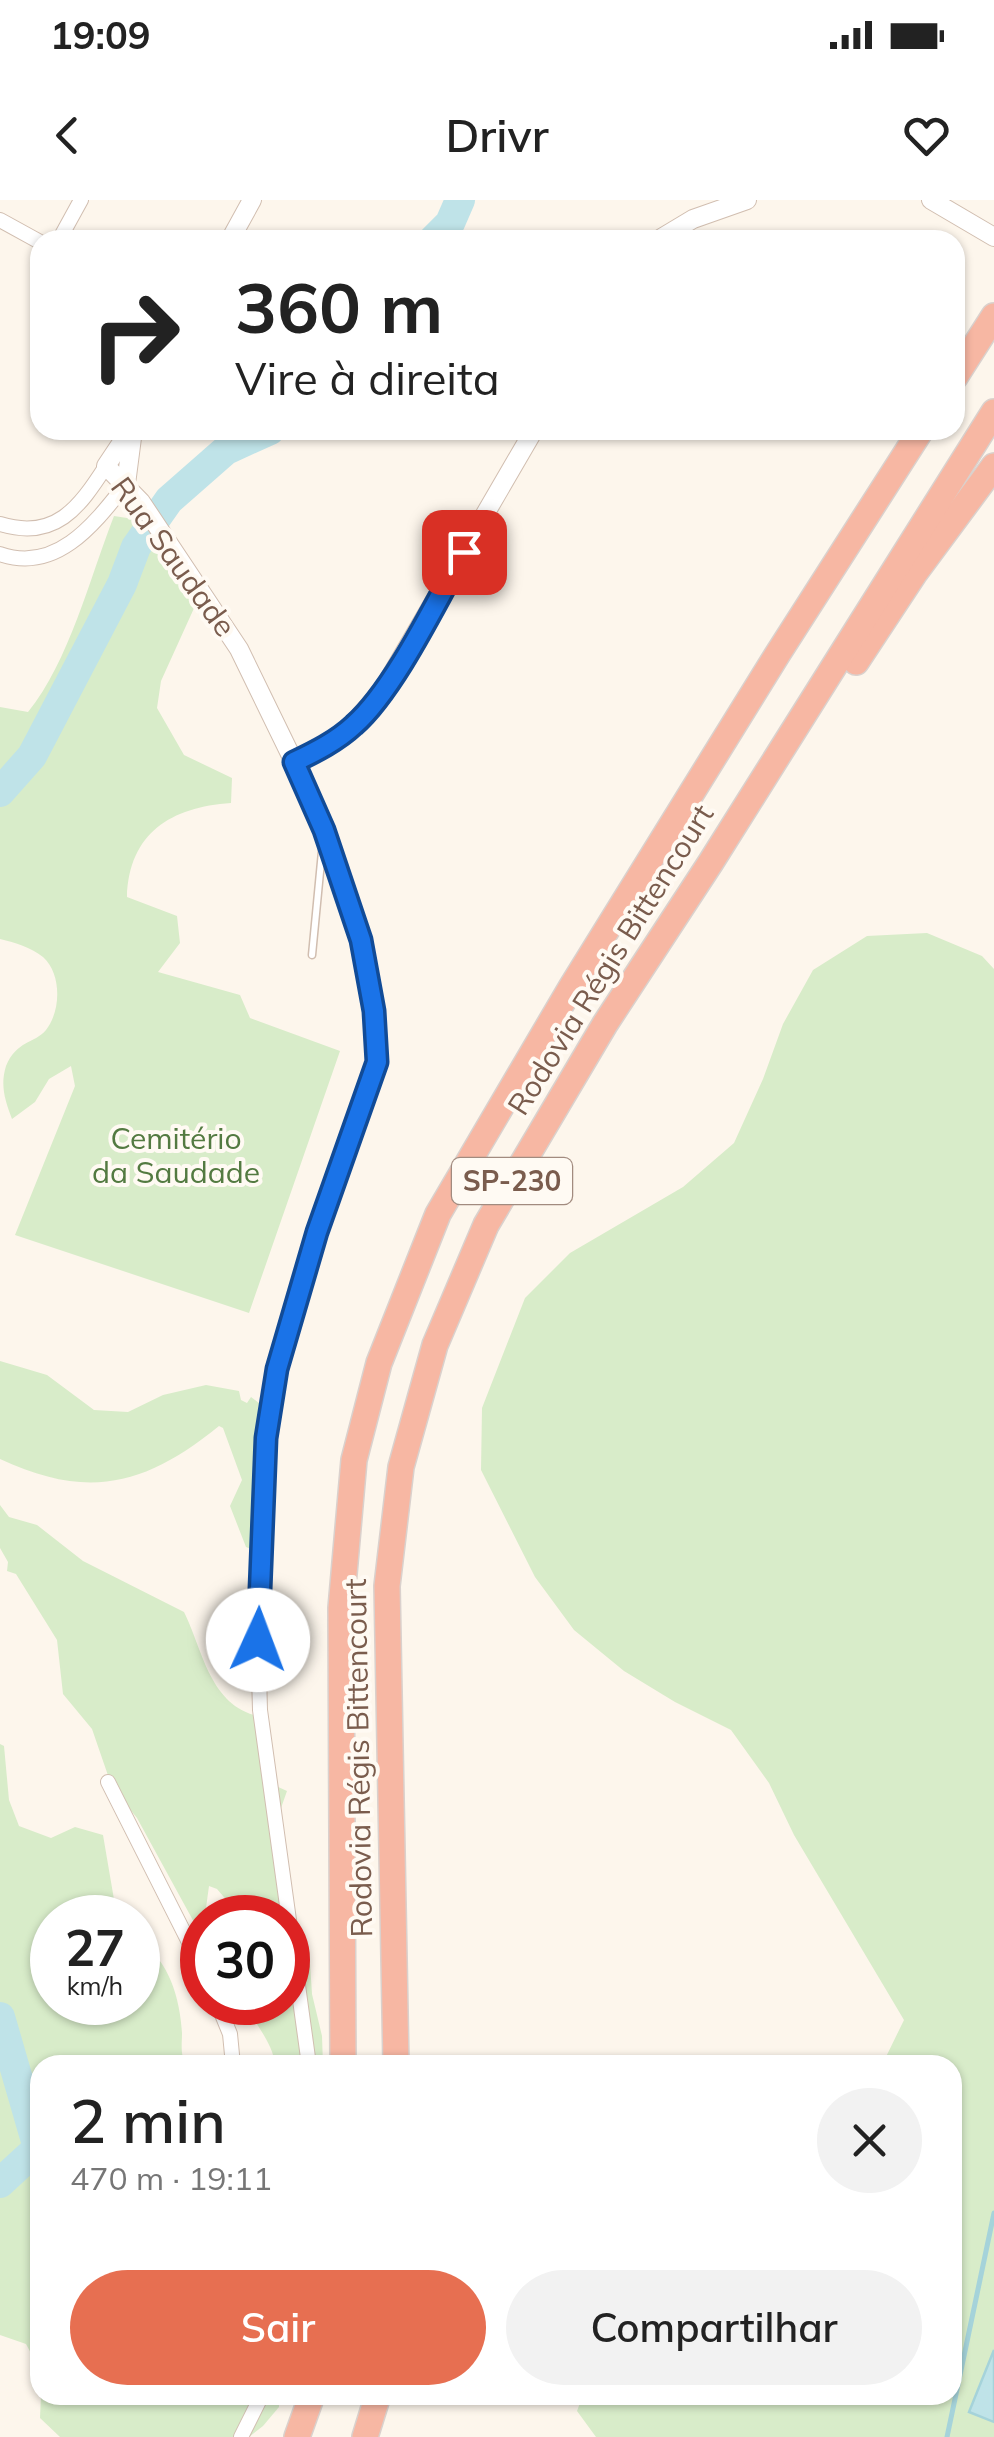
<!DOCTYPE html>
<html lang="pt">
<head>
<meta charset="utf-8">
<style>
	:root { --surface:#fff; --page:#f2f2f2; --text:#222; --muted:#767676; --accent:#e76f51 }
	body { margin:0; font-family:Mulish,sans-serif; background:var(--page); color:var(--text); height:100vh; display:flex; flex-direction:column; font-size:38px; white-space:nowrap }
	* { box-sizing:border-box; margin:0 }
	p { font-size:32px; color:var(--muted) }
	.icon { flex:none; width:55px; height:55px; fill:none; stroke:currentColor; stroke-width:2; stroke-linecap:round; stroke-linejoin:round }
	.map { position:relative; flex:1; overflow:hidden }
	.details { position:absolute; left:30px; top:1855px; width:932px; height:350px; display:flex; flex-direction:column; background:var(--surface); border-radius:30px; box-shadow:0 2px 8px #0004 }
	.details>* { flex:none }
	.hud { position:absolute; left:30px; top:30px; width:935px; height:210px; border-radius:30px; box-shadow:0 2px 8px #0004; background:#fff; color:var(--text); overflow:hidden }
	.speed { position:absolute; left:30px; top:1695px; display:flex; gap:20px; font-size:50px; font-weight:700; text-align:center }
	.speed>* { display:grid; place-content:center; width:130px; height:130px; border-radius:50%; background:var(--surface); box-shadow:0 2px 8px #0004; line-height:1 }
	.speed small { font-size:25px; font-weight:400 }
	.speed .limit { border:15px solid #d22; background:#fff; color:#111 }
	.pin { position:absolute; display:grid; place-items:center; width:85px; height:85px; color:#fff; margin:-42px; border-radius:20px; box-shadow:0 5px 15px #0006 }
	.me { position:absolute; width:110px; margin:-55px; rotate:2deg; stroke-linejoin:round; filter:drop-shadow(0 0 8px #0008) }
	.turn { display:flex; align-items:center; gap:35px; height:210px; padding:0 40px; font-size:45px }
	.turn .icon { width:130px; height:130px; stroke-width:2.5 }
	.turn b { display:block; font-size:70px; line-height:85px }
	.round { display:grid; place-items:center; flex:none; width:105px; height:105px; border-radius:52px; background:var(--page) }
	.head { display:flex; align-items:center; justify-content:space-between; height:170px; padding:0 40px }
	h1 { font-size:60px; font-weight:600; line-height:75px }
	.cta { display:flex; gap:20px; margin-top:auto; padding:20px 40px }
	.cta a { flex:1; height:115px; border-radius:60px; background:var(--accent); color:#fff; font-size:40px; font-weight:600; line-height:115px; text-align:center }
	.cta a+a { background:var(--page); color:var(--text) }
	.status { display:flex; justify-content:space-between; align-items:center; height:70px; padding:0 50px; background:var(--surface); direction:ltr }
	.status svg { height:28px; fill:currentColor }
	header { display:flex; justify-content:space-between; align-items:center; height:130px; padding:0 40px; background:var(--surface); font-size:45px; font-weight:600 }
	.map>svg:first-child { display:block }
	.green { fill:#d8ecc9 }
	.water { fill:#bfe3e8; stroke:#a5d3da; stroke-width:2.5 }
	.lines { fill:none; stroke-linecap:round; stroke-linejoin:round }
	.stream { stroke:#a5d3da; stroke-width:5 }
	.river { stroke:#bfe3e8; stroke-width:30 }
	.service-casing { stroke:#d1beb0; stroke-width:9 }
	.minor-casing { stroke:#d1beb0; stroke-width:16 }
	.tertiary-casing { stroke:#d1beb0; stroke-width:20 }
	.motorway-casing { stroke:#dad1cd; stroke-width:28 }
	.service { stroke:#fff; stroke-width:6 }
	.minor { stroke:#fff; stroke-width:14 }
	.tertiary { stroke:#fff; stroke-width:18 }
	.motorway { stroke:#f7b7a3; stroke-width:25 }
	.route-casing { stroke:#114b97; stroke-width:25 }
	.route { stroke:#1a73e8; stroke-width:18 }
	.labels { text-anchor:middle; stroke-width:8; stroke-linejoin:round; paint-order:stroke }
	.shield { fill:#fffaf3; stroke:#a28b7f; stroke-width:2.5 }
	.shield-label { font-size:28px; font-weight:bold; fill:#7a5c4d }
	.street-label { font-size:30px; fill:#7a5c4d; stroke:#fffaf3 }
	.park-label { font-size:30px; fill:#537a41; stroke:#fffaf3 }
</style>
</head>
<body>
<div class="status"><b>19:09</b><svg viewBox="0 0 49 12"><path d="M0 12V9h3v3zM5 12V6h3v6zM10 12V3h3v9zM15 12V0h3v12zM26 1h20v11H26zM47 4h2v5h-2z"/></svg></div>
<header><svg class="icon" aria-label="back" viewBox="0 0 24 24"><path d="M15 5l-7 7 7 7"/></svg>Drivr<svg class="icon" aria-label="heart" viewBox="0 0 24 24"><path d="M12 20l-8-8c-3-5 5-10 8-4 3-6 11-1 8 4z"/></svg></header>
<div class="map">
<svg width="994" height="2237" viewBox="0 0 994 2237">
	<rect width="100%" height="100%" fill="#fdf6ec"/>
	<g class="green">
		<path d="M 114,316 L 140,320 L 163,335 L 192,379 L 195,406 L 161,481 L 157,508 L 184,555 L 232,578 L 231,603 C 171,607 129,633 127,697 L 177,716 L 180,743 L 158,772 L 240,795 L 250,818 L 340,851 L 249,1113 L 15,1035 L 75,886 L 71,866 L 49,879 L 35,902 L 12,919 C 5,901 0,885 6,866 C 17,840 34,844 46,830 C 61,811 62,774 43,757 C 30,747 16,743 0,739 L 0,507 L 28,512 C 69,462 90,377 114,316 Z"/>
		<polygon points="927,733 982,756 994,769 994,2237 596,2237 577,2211 583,2195 668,2195 695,2205 701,2195 952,2195 952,1865 882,1865 904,1820 794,1635 769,1583 731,1530 675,1502 624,1471 574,1430 535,1377 481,1270 482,1208 525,1098 570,1053 683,987 734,943 763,879 783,824 813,770 867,736"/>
		<path d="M 0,1161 L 47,1175 L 94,1210 L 128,1212 L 163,1195 L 206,1185 L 239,1191 L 241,1200 L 247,1203 L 251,1197 L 259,1203 L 257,1229 L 270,1298 L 260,1353 L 246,1347 L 230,1306 L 242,1280 L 223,1228 L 219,1226 C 145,1286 88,1300 0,1259 Z"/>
		<path d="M 0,1305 L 9,1317 L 37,1325 L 83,1361 L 184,1412 C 202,1448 209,1502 254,1515 L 276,1586 L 287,1591 L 281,1608 L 279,1648 L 295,1716 L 309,1748 L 312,1794 L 322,1836 L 323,1865 L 275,1865 C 273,1842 254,1823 244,1803 L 288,1802 L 288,1718 L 241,1717 L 217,1689 L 209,1686 L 206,1708 L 209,1717 L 202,1718 L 201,1735 L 137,1618 L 112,1587 L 92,1529 L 63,1494 L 57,1440 L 16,1374 L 7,1371 L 8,1362 L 0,1348 Z"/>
		<path d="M 0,1544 L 4,1546 L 9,1600 L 19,1626 L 51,1638 L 75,1627 L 103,1635 L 117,1717 L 52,1718 L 52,1802 L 138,1802 L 138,1742 C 169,1758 180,1799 182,1833 C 182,1845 180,1854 186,1865 L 40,1865 L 40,2170 L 26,2144 L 0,2135 Z"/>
		<polygon points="41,2195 279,2195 279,2207 263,2226 249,2237 60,2237 40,2218"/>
	</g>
	<polygon class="water" points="994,2150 994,2222 969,2212"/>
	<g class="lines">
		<polyline class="stream" points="947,2237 994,2013"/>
		<g class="river">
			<polyline points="433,40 450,23 460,0"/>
			<polyline points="0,592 32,556 122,384 136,347 169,300 226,250 270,230"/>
			<polyline points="0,1817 38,1948 0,1983"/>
		</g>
		<g class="service-casing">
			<polyline id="service" points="312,755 323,641"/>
		</g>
		<g class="minor-casing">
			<g id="minor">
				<polyline points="0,20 40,42"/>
				<polyline points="59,40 81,0"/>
				<path d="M 0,324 C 55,341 79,308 106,266"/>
				<path d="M 0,354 C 57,374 95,323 126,284"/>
				<path d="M 294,562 C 334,655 380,759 377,862 L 317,1033 L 277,1169 L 266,1239 L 258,1440 L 260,1510 L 309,1865"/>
				<polyline points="108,1582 202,1768"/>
				<polyline points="217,1802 230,1834 233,1865"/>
				<polyline points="241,2237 262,2195"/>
			</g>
		</g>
		<g class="tertiary-casing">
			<g id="tertiary">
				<polyline points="931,0 994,37"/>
				<polyline points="230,40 252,0"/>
				<polyline points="658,40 693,19 747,0"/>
				<path d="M 130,230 L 106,266 L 141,302 L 239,449 L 294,562 C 339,540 354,526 385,486 L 534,230"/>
				<polyline points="126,284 133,230"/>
			</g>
		</g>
		<g class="motorway-casing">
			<g id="motorway">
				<polyline points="955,177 994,116"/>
				<polyline points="856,462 914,374 994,266"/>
				<polyline points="343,1865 341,1408 354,1260 379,1163 438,1014 572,786 777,455 921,230"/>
				<polyline points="396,1865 387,1386 401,1267 435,1145 486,1025 605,824 711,662 994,212"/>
				<polyline points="297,2237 312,2195"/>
				<polyline points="365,2237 378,2195"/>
			</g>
		</g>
		<use href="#service" class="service"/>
		<use href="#minor" class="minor"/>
		<use href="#tertiary" class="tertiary"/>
		<use href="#motorway" class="motorway"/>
	</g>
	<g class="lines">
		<g class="route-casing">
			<path id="route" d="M 258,1440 L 266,1238 L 277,1169 L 317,1032 L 377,862 L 374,811 L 361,740 L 324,630 L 294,562 C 315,552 337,541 354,525 C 394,490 437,400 464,352"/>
		</g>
		<use href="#route" class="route"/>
	</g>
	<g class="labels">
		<rect class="shield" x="452" y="958" width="120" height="46" rx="8"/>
		<g class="shield-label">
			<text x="512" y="991">SP-230</text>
		</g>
		<g class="street-label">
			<text transform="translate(173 357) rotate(54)" y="10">Rua Saudade</text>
			<text transform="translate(611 760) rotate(-58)" y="10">Rodovia Régis Bittencourt</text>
			<text transform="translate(359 1558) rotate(-91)" y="10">Rodovia Régis Bittencourt</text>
		</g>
		<g class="park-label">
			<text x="176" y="949">Cemitério<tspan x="176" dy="34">da Saudade</tspan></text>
		</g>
	</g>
</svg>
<div class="speed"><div>27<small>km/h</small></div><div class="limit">30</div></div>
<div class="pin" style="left:464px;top:352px;background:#d93025"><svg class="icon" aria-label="arrive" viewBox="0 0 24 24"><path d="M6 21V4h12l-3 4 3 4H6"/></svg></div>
<svg class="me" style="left:258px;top:1440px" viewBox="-20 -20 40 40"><circle r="19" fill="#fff"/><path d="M0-13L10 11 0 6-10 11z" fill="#1a73e8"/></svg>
<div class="hud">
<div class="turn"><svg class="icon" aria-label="right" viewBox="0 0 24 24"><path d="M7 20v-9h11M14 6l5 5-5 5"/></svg><div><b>360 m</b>Vire à direita</div></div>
</div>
<section class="details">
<div class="head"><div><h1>2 min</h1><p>470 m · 19:11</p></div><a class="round"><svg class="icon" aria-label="close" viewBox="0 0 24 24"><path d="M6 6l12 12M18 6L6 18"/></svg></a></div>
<div class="cta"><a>Sair</a><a>Compartilhar</a></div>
</section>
</div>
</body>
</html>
